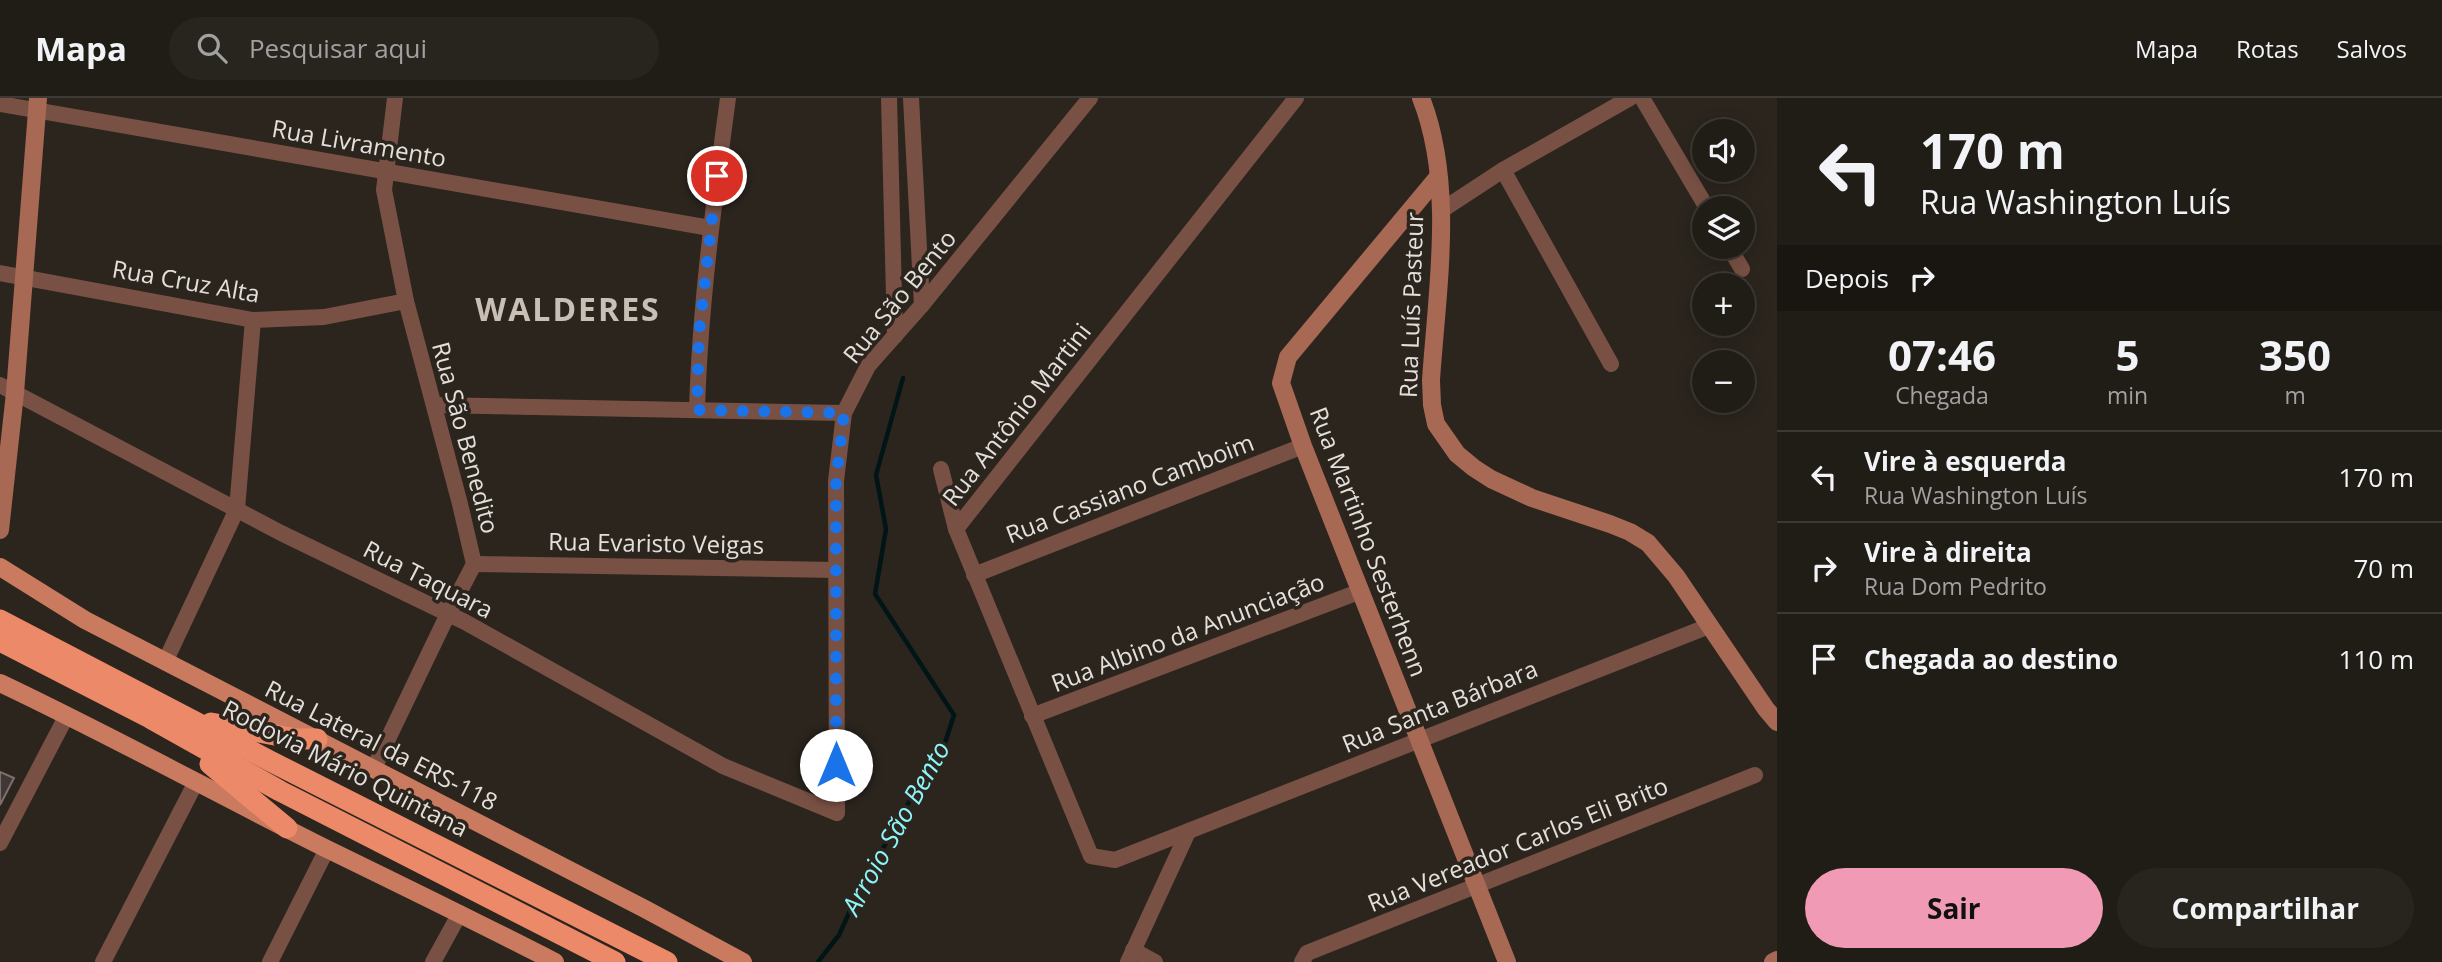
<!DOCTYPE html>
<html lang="pt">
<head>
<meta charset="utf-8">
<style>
	:root { --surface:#201c16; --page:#28251f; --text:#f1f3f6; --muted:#a2a1a1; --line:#3d3a35; --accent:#f09ab6 }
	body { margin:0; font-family:"Open Sans",sans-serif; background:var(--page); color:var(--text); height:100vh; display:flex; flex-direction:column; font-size:26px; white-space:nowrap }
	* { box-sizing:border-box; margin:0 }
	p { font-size:23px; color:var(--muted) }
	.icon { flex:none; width:38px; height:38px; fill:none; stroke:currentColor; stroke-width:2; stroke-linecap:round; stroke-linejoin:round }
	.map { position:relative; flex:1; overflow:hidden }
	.panel { display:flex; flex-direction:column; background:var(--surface); width:665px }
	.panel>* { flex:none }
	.guide { background:#201c16; color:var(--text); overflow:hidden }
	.buttons { position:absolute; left:1692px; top:21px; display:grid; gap:14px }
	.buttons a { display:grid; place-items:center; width:63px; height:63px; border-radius:50%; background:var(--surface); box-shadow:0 4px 18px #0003,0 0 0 2px var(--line); font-size:35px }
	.pin { position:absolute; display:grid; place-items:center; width:60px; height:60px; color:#fff; margin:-30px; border:4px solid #fff; border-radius:50%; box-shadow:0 2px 7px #0007 }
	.me { position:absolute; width:77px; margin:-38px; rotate:0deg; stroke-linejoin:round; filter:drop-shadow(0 0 5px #0008) }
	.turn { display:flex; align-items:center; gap:24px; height:147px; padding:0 28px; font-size:32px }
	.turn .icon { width:91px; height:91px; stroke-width:2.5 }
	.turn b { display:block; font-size:49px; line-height:60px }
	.then { display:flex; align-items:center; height:66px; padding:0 28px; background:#0003; gap:14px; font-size:26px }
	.eta { display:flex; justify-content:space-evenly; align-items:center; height:119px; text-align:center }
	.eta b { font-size:42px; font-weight:700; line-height:49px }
	.cta { display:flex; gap:14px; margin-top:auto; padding:14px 28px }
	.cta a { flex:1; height:80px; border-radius:42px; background:var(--accent); color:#111; font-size:28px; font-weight:700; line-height:80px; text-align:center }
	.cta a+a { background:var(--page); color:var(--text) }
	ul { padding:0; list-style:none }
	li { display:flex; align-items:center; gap:21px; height:91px; padding:0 28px; border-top:2px solid var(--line) }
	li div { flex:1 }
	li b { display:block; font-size:26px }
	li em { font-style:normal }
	header { display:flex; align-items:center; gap:42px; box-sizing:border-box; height:98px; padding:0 35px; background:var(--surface); border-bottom:2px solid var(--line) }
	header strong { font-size:33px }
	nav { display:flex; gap:38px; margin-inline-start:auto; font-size:24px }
	.search { width:490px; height:63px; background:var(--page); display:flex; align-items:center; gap:18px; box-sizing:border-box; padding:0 24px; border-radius:38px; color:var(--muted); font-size:26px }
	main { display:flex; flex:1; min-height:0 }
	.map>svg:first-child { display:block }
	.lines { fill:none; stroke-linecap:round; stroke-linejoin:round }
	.stream { stroke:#021516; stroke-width:4.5 }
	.building { fill:#413734; stroke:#7c706d; stroke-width:2 }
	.street { stroke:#795144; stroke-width:16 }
	.secondary { stroke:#a76854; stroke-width:18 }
	.primary { stroke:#ca7a5f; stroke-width:18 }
	.highway { stroke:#eb8969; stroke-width:21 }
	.route { stroke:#1a73e8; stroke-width:12; stroke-dasharray:0 21.6 }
	.labels { text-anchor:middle; stroke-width:7; stroke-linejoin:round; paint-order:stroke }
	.street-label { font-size:24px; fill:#e3dfda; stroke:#2b251e }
	.water-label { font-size:26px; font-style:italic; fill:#8df5fa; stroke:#2b251e }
	.district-label { font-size:32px; font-weight:bold; letter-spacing:2px; fill:#c8c0b7; stroke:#2b251e }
</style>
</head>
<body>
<header>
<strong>Mapa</strong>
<div class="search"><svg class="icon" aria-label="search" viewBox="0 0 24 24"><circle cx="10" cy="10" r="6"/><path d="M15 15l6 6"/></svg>Pesquisar aqui</div>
<nav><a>Mapa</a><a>Rotas</a><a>Salvos</a></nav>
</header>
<main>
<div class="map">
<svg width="1777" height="864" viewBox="0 0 1777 864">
	<rect width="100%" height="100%" fill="#2b251e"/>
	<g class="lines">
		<polyline class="stream" points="818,864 839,837 858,795 919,686 943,651 954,617 875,496 886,431 876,377 903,280"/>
	</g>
	<polygon class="building" points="0,674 14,680 0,707"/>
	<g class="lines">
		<g class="street">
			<polyline points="889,0 895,238"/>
			<polyline points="911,0 922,207"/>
			<polyline points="1642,0 1707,110"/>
			<polyline points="0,6 710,130"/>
			<polyline points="1503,72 1611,266"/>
			<polyline points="1442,112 1503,72 1630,0"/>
			<polyline points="1729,149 1742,171"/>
			<polyline points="0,175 253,222 324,219 406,203"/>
			<polyline points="0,287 281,435 465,524 723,668 837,715 836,383 844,315 868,268 922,207 1090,0"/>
			<polyline points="434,307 844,315"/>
			<path d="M 697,312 C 700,207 714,104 728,0"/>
			<polyline points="941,371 956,431 1091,758 1115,762 1709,528"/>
			<polyline points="956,431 1296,0"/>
			<polyline points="474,466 836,472"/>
			<polyline points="974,477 1303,348"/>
			<polyline points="165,564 237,411 253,222"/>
			<polyline points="1032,618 1361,493"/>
			<polyline points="373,672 448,516 474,466 460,406 406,203 384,92 395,0"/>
			<polyline points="0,745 67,617"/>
			<polyline points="1133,852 1155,864"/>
			<polyline points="103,864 196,684"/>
			<polyline points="270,864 327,751"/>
			<polyline points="433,864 460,815"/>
			<polyline points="1128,864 1188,734"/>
			<polyline points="1302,864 1307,855 1755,677"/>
		</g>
		<g class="secondary">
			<path d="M 1421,0 C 1455,86 1437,192 1431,282 L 1432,307 L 1436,326 L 1457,356 L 1474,370 L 1491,381 L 1532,400 L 1610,426 L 1630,434 L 1648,445 L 1676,478 L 1766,611 L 1777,624"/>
			<polyline points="1438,79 1288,259 1281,285 1303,348 1507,864"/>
			<polyline points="0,432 15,295 38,0"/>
			<polyline points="1773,864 1777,862"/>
		</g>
		<g class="primary">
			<polyline points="0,469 85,522 645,811 743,864"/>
			<path d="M 0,585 C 110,637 217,696 327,751 C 403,788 479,825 555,864"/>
		</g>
		<g class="highway">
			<polyline points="0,522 270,663 667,864"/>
			<polyline points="0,543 150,620 280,693 615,864"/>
			<polyline points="211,625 296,641 317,641"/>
			<polyline points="210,666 287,730"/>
		</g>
	</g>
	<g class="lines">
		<polyline class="route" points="717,78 699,235 697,312 844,315 836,383 836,667"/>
	</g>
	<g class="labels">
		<g class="street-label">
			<text transform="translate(359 46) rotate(10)" y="8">Rua Livramento</text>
			<text transform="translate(186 184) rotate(10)" y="8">Rua Cruz Alta</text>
			<text transform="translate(900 199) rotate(-51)" y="8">Rua São Bento</text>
			<text transform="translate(1412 207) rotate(-88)" y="8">Rua Luís Pasteur</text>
			<text transform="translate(1017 317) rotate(-52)" y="8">Rua Antônio Martini</text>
			<text transform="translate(465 340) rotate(75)" y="8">Rua São Benedito</text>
			<text transform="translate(1130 391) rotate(-21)" y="8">Rua Cassiano Camboim</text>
			<text transform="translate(1368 444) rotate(69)" y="8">Rua Martinho Sesterhenn</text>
			<text transform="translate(656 446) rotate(1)" y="8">Rua Evaristo Veigas</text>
			<text transform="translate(428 482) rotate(27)" y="8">Rua Taquara</text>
			<text transform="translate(1188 535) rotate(-21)" y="8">Rua Albino da Anunciação</text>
			<text transform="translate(1440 609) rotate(-22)" y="8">Rua Santa Bárbara</text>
			<text transform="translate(381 648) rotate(27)" y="8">Rua Lateral da ERS-118</text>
			<text transform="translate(345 671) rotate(27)" y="8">Rodovia Mário Quintana</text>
			<text transform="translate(1518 747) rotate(-22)" y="8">Rua Vereador Carlos Eli Brito</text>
		</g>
		<g class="water-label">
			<text transform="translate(896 730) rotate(-61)" y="9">Arroio São Bento</text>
		</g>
		<g class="district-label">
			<text x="568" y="223">WALDERES</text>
		</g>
	</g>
</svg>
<div class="buttons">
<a><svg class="icon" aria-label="sound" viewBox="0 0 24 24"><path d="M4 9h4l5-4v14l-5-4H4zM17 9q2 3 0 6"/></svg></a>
<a><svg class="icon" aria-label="layers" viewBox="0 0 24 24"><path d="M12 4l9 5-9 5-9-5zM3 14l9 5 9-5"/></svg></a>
<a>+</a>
<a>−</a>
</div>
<div class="pin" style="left:717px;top:78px;background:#d93025"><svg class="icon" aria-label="arrive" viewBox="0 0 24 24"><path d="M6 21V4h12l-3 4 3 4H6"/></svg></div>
<svg class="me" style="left:836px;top:667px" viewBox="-20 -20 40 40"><circle r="19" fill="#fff"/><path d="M0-13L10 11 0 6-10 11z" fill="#1a73e8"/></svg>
</div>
<section class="panel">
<div class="guide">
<div class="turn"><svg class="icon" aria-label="left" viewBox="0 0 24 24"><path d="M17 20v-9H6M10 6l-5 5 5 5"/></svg><div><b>170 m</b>Rua Washington Luís</div></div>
<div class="then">Depois<svg class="icon" aria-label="right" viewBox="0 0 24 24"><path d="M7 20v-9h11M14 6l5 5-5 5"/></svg></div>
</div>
<div class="eta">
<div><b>07:46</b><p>Chegada</p></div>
<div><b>5</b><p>min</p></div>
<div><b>350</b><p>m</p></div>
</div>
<ul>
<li><svg class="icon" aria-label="left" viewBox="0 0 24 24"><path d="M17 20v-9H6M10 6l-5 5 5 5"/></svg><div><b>Vire à esquerda</b><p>Rua Washington Luís</p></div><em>170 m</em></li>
<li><svg class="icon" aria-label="right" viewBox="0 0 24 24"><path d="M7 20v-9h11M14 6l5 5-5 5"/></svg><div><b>Vire à direita</b><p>Rua Dom Pedrito</p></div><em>70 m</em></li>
<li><svg class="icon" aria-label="arrive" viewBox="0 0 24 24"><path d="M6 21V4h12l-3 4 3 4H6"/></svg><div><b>Chegada ao destino</b></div><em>110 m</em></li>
</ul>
<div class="cta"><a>Sair</a><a>Compartilhar</a></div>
</section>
</main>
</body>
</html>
